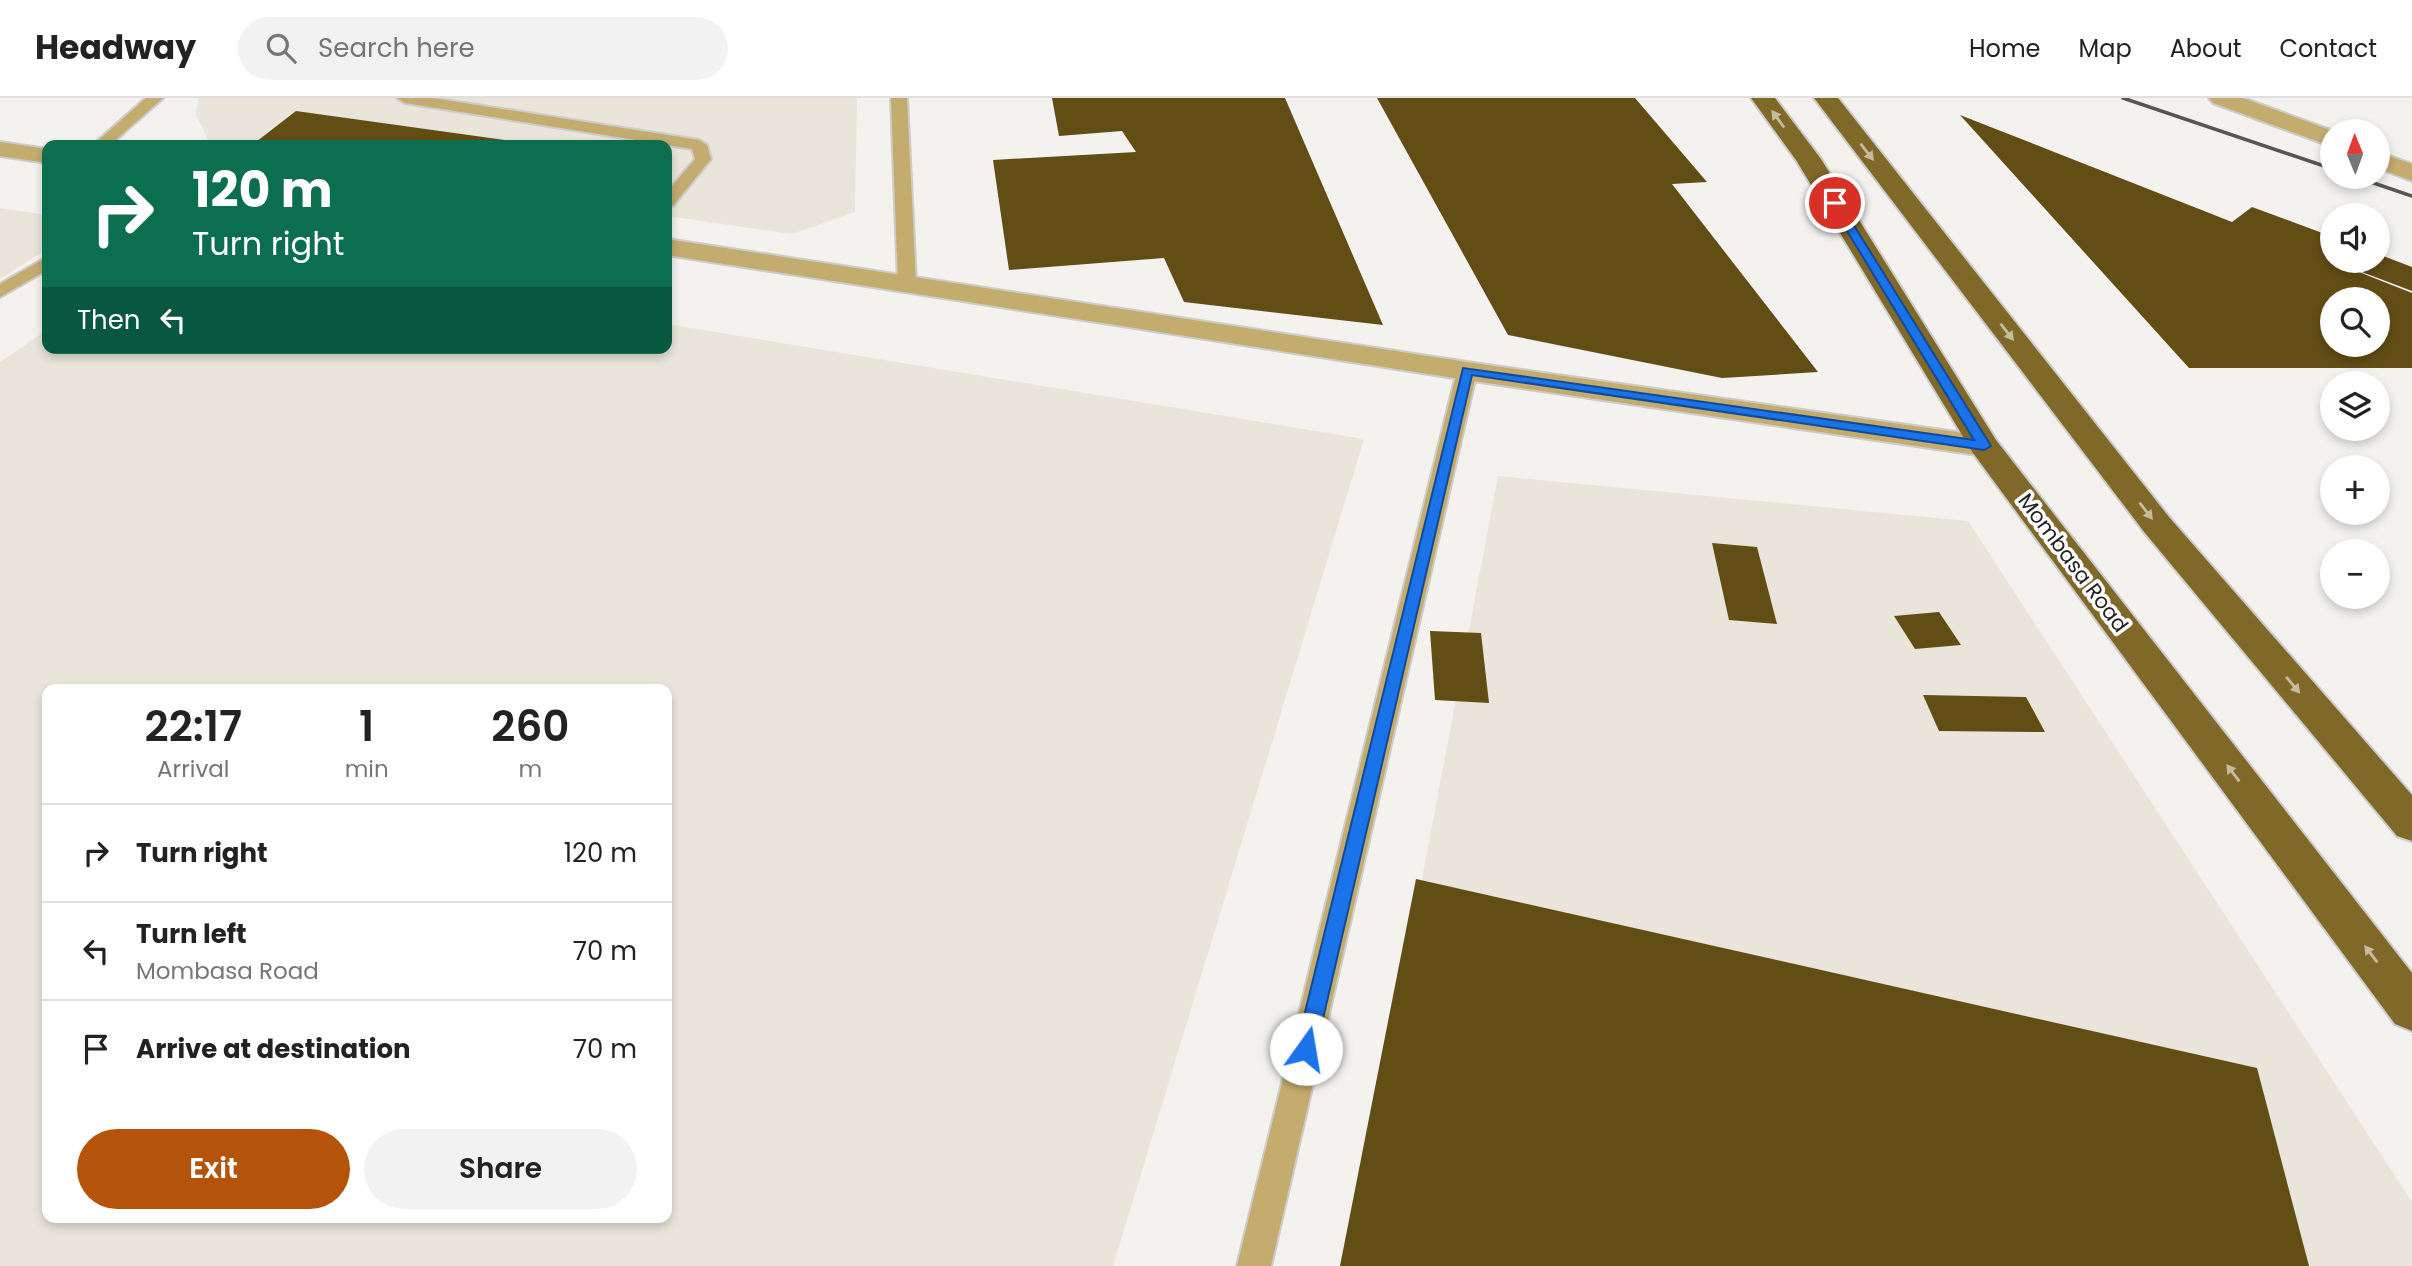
<!DOCTYPE html>
<html lang="en">
<head>
<meta charset="utf-8">
<style>
	:root { --surface:#fff; --page:#f2f2f2; --text:#222; --muted:#767676; --line:#e0e0e0; --accent:#b45309 }
	body { margin:0; font-family:Poppins,sans-serif; background:var(--page); color:var(--text); height:100vh; display:flex; flex-direction:column; font-size:26px; white-space:nowrap }
	* { box-sizing:border-box; margin:0 }
	p { font-size:23px; color:var(--muted) }
	.icon { flex:none; width:38px; height:38px; fill:none; stroke:currentColor; stroke-width:2; stroke-linecap:round; stroke-linejoin:round }
	.map { position:relative; flex:1; overflow:hidden }
	.drawer { position:absolute; left:42px; top:586px; width:630px; height:539px; display:flex; flex-direction:column; background:var(--surface); border-radius:14px; box-shadow:0 4px 10px #0003 }
	.drawer>* { flex:none }
	.banner { position:absolute; left:42px; top:42px; width:630px; height:214px; border-radius:14px; box-shadow:0 4px 10px #0003; background:#0b6e4f; color:#fff; overflow:hidden }
	.needle { width:46px; rotate:359deg }
	.tools { position:absolute; left:2320px; top:21px; display:grid; gap:14px }
	.tools a { display:grid; place-items:center; width:70px; height:70px; border-radius:50%; background:var(--surface); box-shadow:0 4px 10px #0003; font-size:35px }
	.pin { position:absolute; display:grid; place-items:center; width:60px; height:60px; color:#fff; margin:-30px; border:4px solid #fff; border-radius:50%; box-shadow:0 2px 7px #0007 }
	.me { position:absolute; width:77px; margin:-38px; rotate:13deg; stroke-linejoin:round; filter:drop-shadow(0 0 5px #0008) }
	.turn { display:flex; align-items:center; gap:24px; height:147px; padding:0 35px; font-size:32px }
	.turn .icon { width:91px; height:91px; stroke-width:2.5 }
	.turn b { display:block; font-size:49px; line-height:60px }
	.then { display:flex; align-items:center; height:66px; padding:0 35px; background:#0003; gap:14px; font-size:26px }
	.eta { display:flex; justify-content:space-evenly; align-items:center; height:119px; text-align:center }
	.eta b { font-size:42px; font-weight:600; line-height:49px }
	.action { display:flex; gap:14px; margin-top:auto; padding:14px 35px }
	.action a { flex:1; height:80px; border-radius:42px; background:var(--accent); color:#fff; font-size:28px; font-weight:600; line-height:80px; text-align:center }
	.action a+a { background:var(--page); color:var(--text) }
	ul { padding:0; list-style:none }
	li { display:flex; align-items:center; gap:21px; height:98px; padding:0 35px; border-top:2px solid var(--line) }
	li div { flex:1 }
	li b { display:block; font-size:26px }
	li em { font-style:normal }
	header { display:flex; align-items:center; gap:42px; box-sizing:border-box; height:98px; padding:0 35px; background:var(--surface); border-bottom:2px solid var(--line) }
	header strong { font-size:33px }
	nav { display:flex; gap:38px; margin-inline-start:auto; font-size:24px }
	.search { width:490px; height:63px; background:var(--page); display:flex; align-items:center; gap:18px; box-sizing:border-box; padding:0 24px; border-radius:38px; color:var(--muted); font-size:26px }
	.map>svg:first-child { display:block }
	.built { fill:#eae5da; fill-rule:evenodd }
	.building { fill:#624d15; fill-rule:evenodd }
	.lines { fill:none; stroke-linecap:round; stroke-linejoin:round }
	.service-casing { stroke:#ceccc9; stroke-width:4 }
	.minor-casing { stroke:#ceccc9; stroke-width:4 }
	.tertiary-casing { stroke:#ceccc9; stroke-width:4 }
	.trunk-casing { stroke:#ceccc9; stroke-width:4 }
	.service { fill:#c4ab6e; fill-rule:evenodd }
	.minor { fill:#c4ab6e; fill-rule:evenodd }
	.tertiary { fill:#c4ab6e; fill-rule:evenodd }
	.trunk { fill:#7f6828; fill-rule:evenodd }
	.rail { stroke:#585655; stroke-width:3.5 }
	.oneway { fill:#c5bb9e }
	.route { fill:#1a73e8; stroke:#114b97; stroke-width:2 }
	.labels { text-anchor:middle; stroke-width:7; stroke-linejoin:round; paint-order:stroke }
	.street-label { font-size:21px; fill:#222120; stroke:#fff }
</style>
</head>
<body>
<header>
<strong>Headway</strong>
<div class="search"><svg class="icon" aria-label="search" viewBox="0 0 24 24"><circle cx="10" cy="10" r="6"/><path d="M15 15l6 6"/></svg>Search here</div>
<nav><a>Home</a><a>Map</a><a>About</a><a>Contact</a></nav>
</header>
<div class="map">
<svg width="2412" height="1168" viewBox="0 0 2412 1168">
	<rect width="100%" height="100%" fill="#f4f2ee"/>
	<g class="built">
		<polygon points="198,0 857,0 855,114 792,136 667,118 667,47 211,47 196,17"/>
		<polygon points="0,110 47,117 47,151 0,181"/>
		<path d="M 667,226 L 1364,341 L 1113,1168 L 0,1168 L 0,264 L 47,232 L 47,250 L 667,250 ZM 47,592 L 667,592 L 667,1120 L 47,1120 Z"/>
		<polygon points="1498,378 1968,423 2412,1104 2412,1168 1349,1168"/>
	</g>
	<g class="building">
		<polygon points="1052,0 1285,0 1383,227 1184,204 1164,160 1009,172 993,62 1136,54 1122,33 1059,38"/>
		<polygon points="1377,0 1635,0 1707,84 1672,86 1818,274 1722,280 1508,237"/>
		<polygon points="296,13 533,46 533,47 252,47"/>
		<path d="M 1960,17 L 2232,124 L 2252,109 L 2333,139 L 2333,163 L 2326,161 L 2412,195 L 2412,270 L 2189,270 ZM 2333,201 L 2378,201 L 2378,247 L 2333,247 Z"/>
		<polygon points="2378,156 2412,169 2412,193 2333,163 2378,163"/>
		<polygon points="1712,445 1757,449 1777,526 1729,522"/>
		<polygon points="1939,514 1961,547 1915,551 1894,518"/>
		<polygon points="1430,533 1481,535 1489,605 1435,602"/>
		<polygon points="1923,597 2026,599 2045,634 1939,633"/>
		<polygon points="1416,781 2257,970 2309,1168 1340,1168"/>
	</g>
	<g class="lines">
		<g class="service-casing">
			<g id="service">
				<polygon points="146,0 163,0 110,47 93,47"/>
				<polygon points="397,0 433,0 699,42 707,47 711,61 673,108 667,109 667,94 695,61 692,51 405,5"/>
				<polygon points="891,0 907,0 916,185 907,190 898,185"/>
				<polygon points="47,159 47,172 0,199 0,186"/>
				<polygon points="1467,267 1477,273 1271,1168 1237,1168 1457,273"/>
			</g>
		</g>
		<g class="minor-casing">
			<g id="minor">
				<polygon points="2209,0 2243,0 2333,33 2333,49 2213,5"/>
				<polygon points="2378,54 2412,66 2412,83 2378,70"/>
			</g>
		</g>
		<g class="tertiary-casing">
			<g id="tertiary">
				<polygon points="0,44 47,51 47,65 0,58"/>
				<polygon points="667,141 1467,264 1984,338 1995,341 2000,348 1995,355 1984,358 1467,282 667,157"/>
			</g>
		</g>
		<g class="trunk-casing">
			<g id="trunk">
				<polygon points="1751,0 1775,0 1821,61 1996,342 2412,875 2412,933 2395,926 1973,355 1796,62"/>
				<polygon points="1814,0 1838,0 2169,419 2412,697 2412,743 2397,738 2145,435"/>
			</g>
		</g>
		<use href="#service" class="service"/>
		<use href="#minor" class="minor"/>
		<use href="#tertiary" class="tertiary"/>
		<use href="#trunk" class="trunk"/>
		<g class="rail">
			<polyline points="2123,0 2333,71"/>
			<polyline points="2356,79 2412,98"/>
		</g>
	</g>
	<defs><path id="oneway-solid" d="M-6-.8H1V-3.2L6.5 0L1 3.2V.8H-6Z" transform="scale(1.75)"/></defs>
	<g class="oneway">
		<use href="#oneway-solid" transform="translate(1778 21) rotate(-126)"/>
		<use href="#oneway-solid" transform="translate(1867 54) rotate(52)"/>
		<use href="#oneway-solid" transform="translate(2007 234) rotate(52)"/>
		<use href="#oneway-solid" transform="translate(2146 413) rotate(52)"/>
		<use href="#oneway-solid" transform="translate(2293 587) rotate(50)"/>
		<use href="#oneway-solid" transform="translate(2233 675) rotate(-127)"/>
		<use href="#oneway-solid" transform="translate(2371 856) rotate(-127)"/>
	</g>
	<polygon class="route" points="1831,103 1840,105 1991,348 1984,352 1472,277 1316,951 1313,958 1306,960 1299,958 1296,951 1463,270 1974,342 1830,105"/>
	<g class="labels">
		<g class="street-label">
			<text transform="translate(2073 465) rotate(53)" y="7">Mombasa Road</text>
		</g>
	</g>
</svg>
<div class="tools">
<a><svg class="needle" viewBox="-14 -14 28 28"><path d="M0-13l5 13h-10z" fill="#e53935"/><path d="M0 13l5-13h-10z" fill="#767676"/></svg></a>
<a><svg class="icon" aria-label="sound" viewBox="0 0 24 24"><path d="M4 9h4l5-4v14l-5-4H4zM17 9q2 3 0 6"/></svg></a>
<a><svg class="icon" aria-label="search" viewBox="0 0 24 24"><circle cx="10" cy="10" r="6"/><path d="M15 15l6 6"/></svg></a>
<a><svg class="icon" aria-label="layers" viewBox="0 0 24 24"><path d="M12 4l9 5-9 5-9-5zM3 14l9 5 9-5"/></svg></a>
<a>+</a>
<a>−</a>
</div>
<div class="pin" style="left:1835px;top:105px;background:#d93025"><svg class="icon" aria-label="arrive" viewBox="0 0 24 24"><path d="M6 21V4h12l-3 4 3 4H6"/></svg></div>
<svg class="me" style="left:1306px;top:951px" viewBox="-20 -20 40 40"><circle r="19" fill="#fff"/><path d="M0-13L10 11 0 6-10 11z" fill="#1a73e8"/></svg>
<div class="banner">
<div class="turn"><svg class="icon" aria-label="right" viewBox="0 0 24 24"><path d="M7 20v-9h11M14 6l5 5-5 5"/></svg><div><b>120 m</b>Turn right</div></div>
<div class="then">Then<svg class="icon" aria-label="left" viewBox="0 0 24 24"><path d="M17 20v-9H6M10 6l-5 5 5 5"/></svg></div>
</div>
<section class="drawer">
<div class="eta">
<div><b>22:17</b><p>Arrival</p></div>
<div><b>1</b><p>min</p></div>
<div><b>260</b><p>m</p></div>
</div>
<ul>
<li><svg class="icon" aria-label="right" viewBox="0 0 24 24"><path d="M7 20v-9h11M14 6l5 5-5 5"/></svg><div><b>Turn right</b></div><em>120 m</em></li>
<li><svg class="icon" aria-label="left" viewBox="0 0 24 24"><path d="M17 20v-9H6M10 6l-5 5 5 5"/></svg><div><b>Turn left</b><p>Mombasa Road</p></div><em>70 m</em></li>
<li><svg class="icon" aria-label="arrive" viewBox="0 0 24 24"><path d="M6 21V4h12l-3 4 3 4H6"/></svg><div><b>Arrive at destination</b></div><em>70 m</em></li>
</ul>
<div class="action"><a>Exit</a><a>Share</a></div>
</section>
</div>
</body>
</html>
